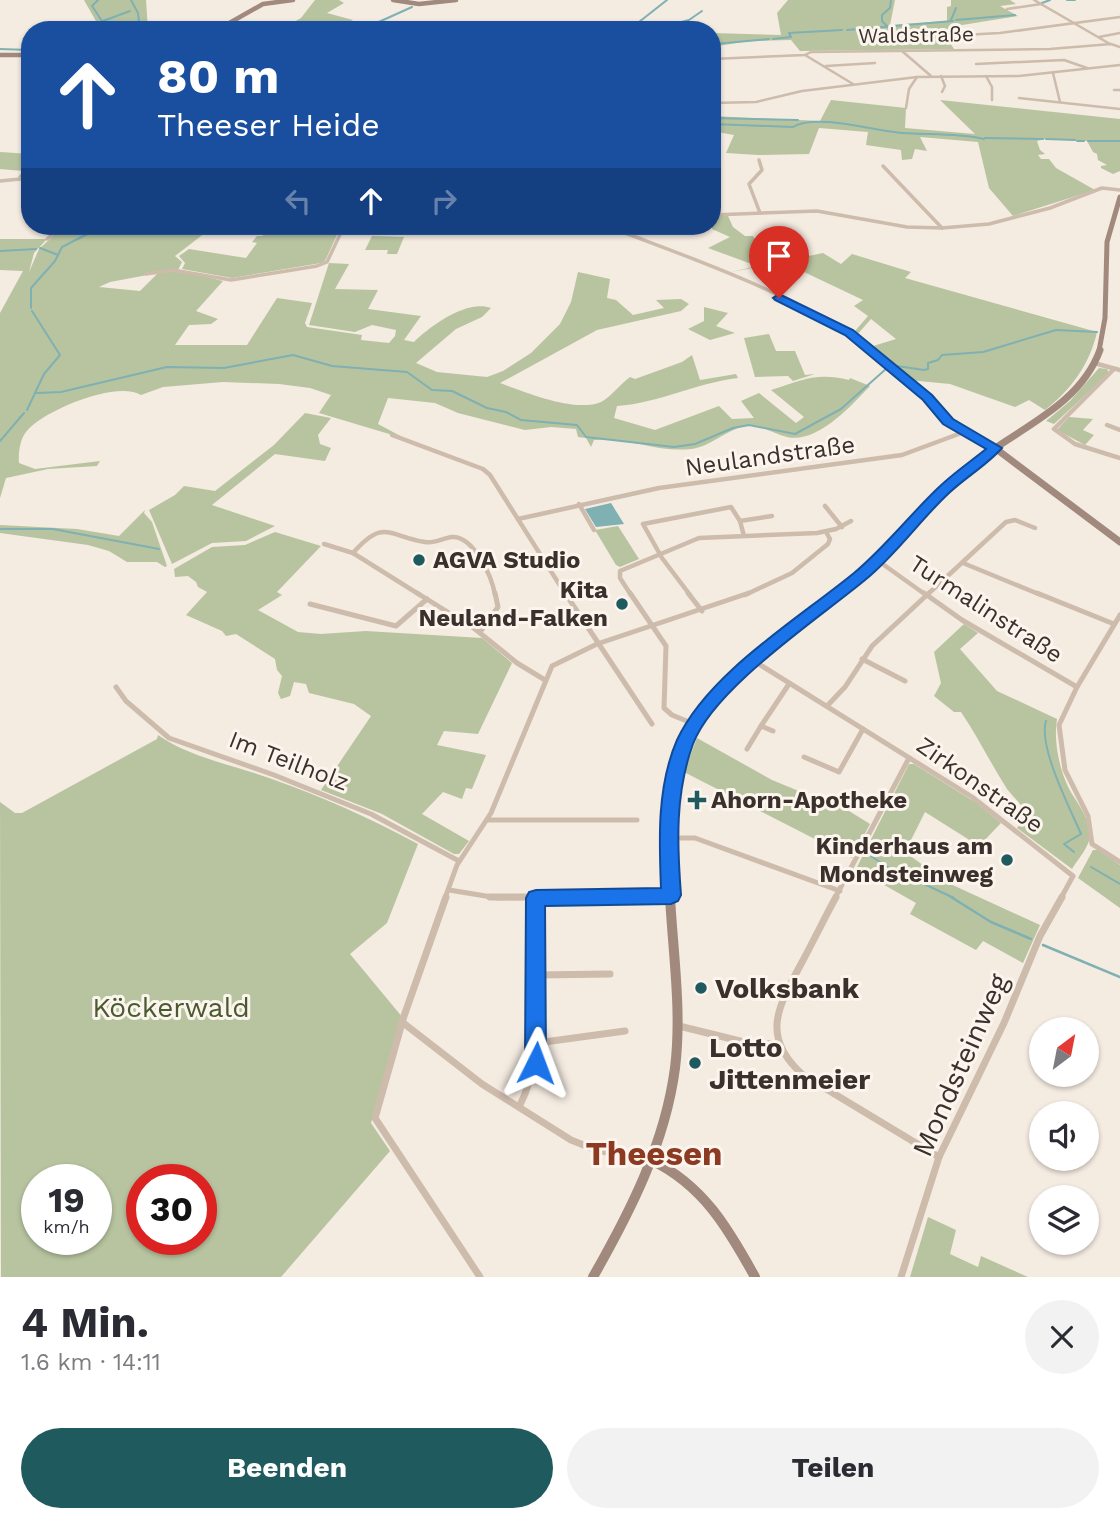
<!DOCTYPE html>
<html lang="de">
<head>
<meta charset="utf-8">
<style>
	:root { --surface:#fff; --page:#f2f2f3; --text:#2b2b33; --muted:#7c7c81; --accent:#1f5a5e }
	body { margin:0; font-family:"Work Sans",sans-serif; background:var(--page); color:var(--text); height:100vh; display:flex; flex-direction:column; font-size:26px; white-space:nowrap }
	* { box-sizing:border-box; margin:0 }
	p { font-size:23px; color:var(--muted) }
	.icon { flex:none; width:38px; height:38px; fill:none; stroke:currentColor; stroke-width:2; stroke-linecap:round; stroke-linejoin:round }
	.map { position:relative; height:1277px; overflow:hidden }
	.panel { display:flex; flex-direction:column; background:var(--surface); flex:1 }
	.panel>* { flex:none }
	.banner { position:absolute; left:21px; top:21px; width:700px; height:214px; border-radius:28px; box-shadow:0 2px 5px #0004; background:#1a4fa0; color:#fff; overflow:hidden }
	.needle { width:46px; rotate:32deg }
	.controls { position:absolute; left:1029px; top:1017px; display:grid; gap:14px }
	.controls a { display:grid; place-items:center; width:70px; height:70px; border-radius:50%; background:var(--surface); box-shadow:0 2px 5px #0004; font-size:35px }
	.speed { position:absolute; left:21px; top:1164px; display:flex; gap:14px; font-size:35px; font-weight:700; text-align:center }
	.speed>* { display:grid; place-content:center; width:91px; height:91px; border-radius:50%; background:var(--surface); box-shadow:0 2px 5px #0004; line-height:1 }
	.speed small { font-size:18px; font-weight:400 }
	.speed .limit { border:10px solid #d22; background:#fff; color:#111 }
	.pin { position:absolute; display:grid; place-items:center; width:60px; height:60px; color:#fff; margin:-72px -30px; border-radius:50% 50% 50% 0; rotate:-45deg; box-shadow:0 0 7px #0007 }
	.pin .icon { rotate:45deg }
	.me { position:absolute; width:77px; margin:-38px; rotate:3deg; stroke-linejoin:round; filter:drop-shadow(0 0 5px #0008) }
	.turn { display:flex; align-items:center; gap:24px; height:147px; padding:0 21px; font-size:32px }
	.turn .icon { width:91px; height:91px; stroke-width:2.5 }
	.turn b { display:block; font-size:49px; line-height:60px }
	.lanes { display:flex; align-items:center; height:66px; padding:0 21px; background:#0003; justify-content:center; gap:35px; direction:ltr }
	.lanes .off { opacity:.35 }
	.round { display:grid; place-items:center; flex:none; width:74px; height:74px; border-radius:37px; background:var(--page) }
	.overview { display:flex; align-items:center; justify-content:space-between; height:119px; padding:0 21px }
	h1 { font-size:42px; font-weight:700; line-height:52px }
	.button { display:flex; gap:14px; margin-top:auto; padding:14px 21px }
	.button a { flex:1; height:80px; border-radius:42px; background:var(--accent); color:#fff; font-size:28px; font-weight:700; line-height:80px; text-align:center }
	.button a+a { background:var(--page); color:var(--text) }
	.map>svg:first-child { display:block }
	.green { fill:#b8c4a0; fill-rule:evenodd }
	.water { fill:#7fb0b2 }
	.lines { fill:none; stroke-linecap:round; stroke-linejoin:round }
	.stream-far1 { stroke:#7fb0b2; stroke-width:2 }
	.stream { stroke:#7fb0b2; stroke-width:2.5 }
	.street-far4 { stroke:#cdbbac; stroke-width:2.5 }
	.street-far3 { stroke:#cdbbac; stroke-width:3.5 }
	.street-far2 { stroke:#cdbbac; stroke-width:4.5 }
	.street-far1 { stroke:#cdbbac; stroke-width:5 }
	.street { stroke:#cdbbac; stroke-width:7 }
	.secondary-far4 { stroke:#a18a7d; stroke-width:4.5 }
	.secondary-far3 { stroke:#a18a7d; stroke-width:5 }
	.secondary-far2 { stroke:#a18a7d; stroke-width:7 }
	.secondary-far1 { stroke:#a18a7d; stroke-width:9 }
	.secondary { stroke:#a18a7d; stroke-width:10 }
	.route { fill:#1a73e8; stroke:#114b97; stroke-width:2 }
	.poi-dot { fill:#1f5a5e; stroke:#fbf5ee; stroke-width:2.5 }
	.labels { text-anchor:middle; stroke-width:6; stroke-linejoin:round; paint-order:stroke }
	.far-street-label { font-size:21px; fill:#3b302b; stroke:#fbf5ee }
	.street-label { font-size:24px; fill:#3b302b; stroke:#fbf5ee }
	.poi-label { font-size:24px; font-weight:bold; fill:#3b302b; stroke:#fbf5ee; text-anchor:start }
	.near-poi-label { font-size:28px; font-weight:bold; fill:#3b302b; stroke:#fbf5ee; text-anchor:start }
	.near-park-label { font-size:28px; fill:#4a5a2e; stroke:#fbf5ee }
	.near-street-label { font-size:28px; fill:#3b302b; stroke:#fbf5ee }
	.near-quarter-label { font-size:33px; font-weight:bold; fill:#8c3b22; stroke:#fbf5ee }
</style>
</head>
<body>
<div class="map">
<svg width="1120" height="1277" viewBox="0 0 1120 1277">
	<rect width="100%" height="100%" fill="#f4ebe1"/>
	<g class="green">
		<polygon points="84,0 146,0 148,30 101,30"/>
		<polygon points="315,0 339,0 344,3 327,13 353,20 339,27 347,30 280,30 301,18"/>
		<polygon points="788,0 895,0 890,25 947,21 947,7 951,6 951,0 1010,0 1016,4 1000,6 1018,16 956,26 958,32 943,32 954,49 800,51 791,40 749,41 712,47 712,33 781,35 777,13"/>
		<polygon points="831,100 906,108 905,128 975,134 940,100 1120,119 1120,171 1113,174 1101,168 1101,166 1107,165 1098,160 1097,154 1093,152 1087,141 1045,139 1037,141 1040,150 1045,154 1038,155 1041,159 1049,159 1056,168 1095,190 1013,216 989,188 978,142 920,137 927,151 915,149 912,159 902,160 901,150 866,145 868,132 819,128 809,154 758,155 726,153 734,135 712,131 712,116 820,121"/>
		<polygon points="0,152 30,154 30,178 18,177 23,171 0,169"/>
		<path d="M 713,216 L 728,216 L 733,227 L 745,236 L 753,236 L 760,250 L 798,248 L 804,257 L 823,253 L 841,264 L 852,254 L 911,272 L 905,278 L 1097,332 C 1090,364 1070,391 1045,410 L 1029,400 L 1015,407 L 950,384 L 909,380 L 870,347 L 896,339 L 871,319 L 856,336 L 849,330 L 855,331 L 868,316 L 854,306 L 863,300 L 783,262 L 731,272 L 757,266 L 708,248 L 730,237 L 712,229 Z"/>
		<path d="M 64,226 L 214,226 L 175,256 L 182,262 L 178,270 L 223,281 L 196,311 L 218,319 L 211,324 L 189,325 L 175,345 L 247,345 L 277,298 L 312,303 L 305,323 L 307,327 L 362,335 L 361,340 L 389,343 L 395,336 L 396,330 L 372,325 L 355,332 L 309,325 L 329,263 L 349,264 L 335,289 L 378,290 L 368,309 L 421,316 L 404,340 L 414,342 C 430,326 467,299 491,308 L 482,317 L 456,329 L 416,363 L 437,372 L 487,377 L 503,371 L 531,353 L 560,324 L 571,302 L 578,272 L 610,279 L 607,298 L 616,300 L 633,315 L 664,308 L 656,300 L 681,299 L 689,304 L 681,311 L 597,330 L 500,383 C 525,392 575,413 601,402 C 611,397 620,384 630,377 L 635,379 L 682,362 L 692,355 L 700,380 L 736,374 L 738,378 C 696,383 659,403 617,406 L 614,418 L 655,430 L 719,406 L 732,419 L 754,418 L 741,401 L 759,393 L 796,423 L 804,417 L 771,390 C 802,380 817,372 849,380 L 850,378 L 870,386 C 851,406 817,444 787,437 C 774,434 759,423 745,426 C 726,430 710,447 691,449 C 658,453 625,436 594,440 L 591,447 L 586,438 L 578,437 L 576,429 L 551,427 L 525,430 L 458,413 L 435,403 L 388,398 L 378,424 L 406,439 L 319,413 L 331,395 L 310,388 L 279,384 L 223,382 L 163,387 L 141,395 C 117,380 42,411 26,432 C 20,439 18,454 19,463 L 35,469 L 100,461 L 97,466 L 48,469 L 6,478 L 0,498 L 0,313 L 23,271 L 0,270 L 0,239 L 47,239 L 34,253 L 29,272 L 39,249 ZM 158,273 L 140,291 L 99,287 L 110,282 Z"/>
		<polygon points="285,226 341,226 325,261 321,263 232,278 182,269 185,263 179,256 189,249 246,258 257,243 252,242 257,236 262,236 271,230"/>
		<polygon points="372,236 404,237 397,254 387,254 388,250 365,250"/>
		<polygon points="704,307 728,313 716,326 735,333 710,340 688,329 704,321"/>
		<polygon points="769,334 776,351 795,351 805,375 815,374 793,381 788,376 755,377 744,338"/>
		<polygon points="1099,368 1107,369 1109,373 1054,424 1046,421 1070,401"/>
		<polygon points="305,413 331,418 318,435 320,444 331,448 325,461 275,454 212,505 275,526 246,541 212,543 172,564 149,510 175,495 184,486 215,491 274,445"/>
		<polygon points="1069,417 1093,419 1083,430 1094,435 1085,445 1057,430"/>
		<polygon points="145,510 144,513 152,522 167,566 165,567 157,562 127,562 109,551 88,545 0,533 0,525 77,529 119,536"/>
		<polygon points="618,526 639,559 620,567 616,565 595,530"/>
		<polygon points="275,532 321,546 277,592 282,595 258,610 298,632 321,634 366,631 482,638 512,663 478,734 444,731 437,745 486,755 472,789 466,788 462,799 443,792 422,814 469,841 459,854 454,854 382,814 321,790 371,716 354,704 309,693 306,684 294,682 290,696 281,699 278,693 282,676 277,670 275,659 236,634 226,636 222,631 186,615 207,592 198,587 196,582 188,576 175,577 174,569 212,547 245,545"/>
		<path d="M 964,624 L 978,633 L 960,649 L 997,691 L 1057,719 C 1053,742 1060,774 1072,794 C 1080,807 1089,818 1090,835 C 1090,846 1078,859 1072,869 L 1017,828 L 1027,815 C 1022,804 1014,798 1007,789 C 991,764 978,737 961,712 L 954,712 L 934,696 L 941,683 L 934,652 Z"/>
		<path d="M 158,735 C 189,757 233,765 269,778 C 321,796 370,818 418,844 L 387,923 L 350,954 L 403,1018 L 371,1123 L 390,1151 L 281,1277 L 1,1277 L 0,802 L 15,813 L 22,813 L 157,739 ZM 37,1180 L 96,1180 L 96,1239 L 37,1239 ZM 142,1180 L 201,1180 L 201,1239 L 142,1239 Z"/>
		<polygon points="697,738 772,780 823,801 828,798 870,824 852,858 684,772"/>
		<polygon points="909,764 914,764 975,802 1001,823 979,846 925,812 905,852 946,882 1040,925 1023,963 983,941 976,950 910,914 916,903 856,869"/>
		<polygon points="1093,850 1098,850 1120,865 1120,908 1078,878"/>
		<polygon points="928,1217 956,1230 950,1254 978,1267 981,1256 1028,1277 910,1277"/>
	</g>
	<polygon class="water" points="611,503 624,524 596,527 585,509"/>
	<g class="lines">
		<g class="stream-far1">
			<polyline points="98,0 92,6 102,21"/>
			<polyline points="131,0 138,13 140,30"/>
			<polyline points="1067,0 1075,0"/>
			<polyline points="1042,3 1050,0"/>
			<polyline points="951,20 956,8"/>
			<polyline points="956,20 1015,15"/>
			<polyline points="639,22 667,0"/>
			<polyline points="888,27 882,21 882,15 890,8 891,0"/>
			<polyline points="659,28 689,20 702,11"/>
			<polyline points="110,30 103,21 130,11"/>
			<polyline points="361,30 412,7"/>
			<polyline points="634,30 637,25"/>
			<polyline points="847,30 953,21"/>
			<polyline points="773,39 791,37 789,33 842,30"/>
			<polyline points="714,44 769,39"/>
			<polyline points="0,49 30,50"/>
			<polyline points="712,118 798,120"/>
			<path d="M 712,124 L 793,127 C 815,113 875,131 902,133 C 929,135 957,133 984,139"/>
			<polyline points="985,138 1043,139"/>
			<polyline points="1046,139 1075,140"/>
			<polyline points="1077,141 1084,141"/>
			<polyline points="1088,141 1120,141"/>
			<polyline points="40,248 58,255"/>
			<polyline points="0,251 36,249"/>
			<polyline points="31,308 31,288 55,261 62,247 103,226"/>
			<polyline points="897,366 924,370 928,369 928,363 938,360 942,355 983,352 1056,330 1097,332"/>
			<polyline points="37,393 61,392 167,367 224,368 293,355 332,366 407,372 432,390 452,391 487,408 506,412 521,420 577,425 586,437 674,447 695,444 733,428 749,425 795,434 841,409 887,368"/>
			<polyline points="27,410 44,374 60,355 32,311"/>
			<polyline points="0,441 24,413"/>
			<polyline points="0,529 53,529 159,549"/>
			<path d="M 1046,721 C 1038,747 1070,808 1081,834 L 1064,844 L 1074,852"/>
			<polyline points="866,853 894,871 913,875 924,884 954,898"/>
			<polyline points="1091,867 1120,884"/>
		</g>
		<g class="stream">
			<polyline points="951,897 991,922 1031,939"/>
			<polyline points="1043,945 1120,977"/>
		</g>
		<g class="street-far4">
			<polyline points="1034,0 1110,44"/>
			<polyline points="1007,9 1041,4"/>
			<polyline points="963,35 1000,33 1120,17"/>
			<polyline points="1099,37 1120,33"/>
			<polyline points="902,51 931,76"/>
			<polyline points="805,55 853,84"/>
			<polyline points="712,59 805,55 811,52 1050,49 1111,44 1120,47"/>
			<polyline points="976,64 1064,60 1087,68"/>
			<polyline points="826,66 875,63"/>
			<polyline points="1053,73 1060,102"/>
			<polyline points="941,76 945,86 942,92"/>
			<polyline points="986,76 992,87 992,100"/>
			<polyline points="1114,90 1120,90"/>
			<polyline points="1019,98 1120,109"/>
			<polyline points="712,103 756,102 802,91 917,77 1019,76 1120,65"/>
			<polyline points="906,108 909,89 917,77"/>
		</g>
		<g class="street-far3">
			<polyline points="759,160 762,170 749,184 760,213"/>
			<polyline points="883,166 942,228"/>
			<polyline points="0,181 30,178"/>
			<polyline points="30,185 25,189 30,191"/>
			<polyline points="712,215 817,211 907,227 942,228 989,224 1050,208 1102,188 1120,190"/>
			<polyline points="405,226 468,226"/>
			<path d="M 607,226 C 692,259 800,294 870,351"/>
			<polyline points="47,239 63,226"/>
			<polyline points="146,274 173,270 231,280 317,266 327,262 344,226"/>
		</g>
		<g class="street-far2">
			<polyline points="868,350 928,398 948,421 995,448"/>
			<polyline points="1094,363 1120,370"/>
			<polyline points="1114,369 1054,429 1075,444 1120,458"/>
			<polyline points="1107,425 1120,430"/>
			<polyline points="392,435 483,469 490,475 566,595"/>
			<polyline points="579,504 594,530"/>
			<polyline points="825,506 842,527"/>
			<polyline points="518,519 659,488 902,455 964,432"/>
			<polyline points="740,521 772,516"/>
			<polyline points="324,544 353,553 420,595"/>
			<path d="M 353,553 C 384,518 388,536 425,542 C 434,544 443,538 452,537 C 474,536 492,577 495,595"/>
			<polyline points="877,560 926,595"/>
			<polyline points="963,563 1041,595"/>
			<polyline points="631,595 620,578 620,571 699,538 817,533 836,529 851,521"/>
			<polyline points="690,595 662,558 643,524 731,507 740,521 744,536"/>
			<polyline points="745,595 792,573 828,544 830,539 826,532"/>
			<polyline points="927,595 1006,522 1015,520 1035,528"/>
		</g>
		<g class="street-far1">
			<polyline points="417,593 475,629 517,663 545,680"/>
			<polyline points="565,593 652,724"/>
			<polyline points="630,593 666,646 664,708 672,715 694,724"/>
			<polyline points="688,593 702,611"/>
			<polyline points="924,593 962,620 1077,687"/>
			<polyline points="1037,593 1114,624"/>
			<polyline points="310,604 396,626 427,599"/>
			<polyline points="1120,615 1077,687 1059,725 1065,770 1088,816 1092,844 1120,862"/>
			<polyline points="480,632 498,607 495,593"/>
			<polyline points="862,659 905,681"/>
			<polyline points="754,661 972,797 1073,876 1061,898"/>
			<polyline points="116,687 126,701 169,738 274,775 371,814 459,861"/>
			<polyline points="827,706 845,687 872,646 929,593"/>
			<polyline points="761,726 789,684"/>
			<polyline points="747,749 761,726 773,731"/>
			<polyline points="804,757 839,772 863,729"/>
			<polyline points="487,820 637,820"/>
			<polyline points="668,838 695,838 840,891"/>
			<polyline points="449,890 498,898 669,896"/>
			<polyline points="445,898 457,865 491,813 552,666 597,644 749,593"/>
			<polyline points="835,898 909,758"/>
		</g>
		<g class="street">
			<polyline points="446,897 404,1016 375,1118 480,1277"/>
			<polyline points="490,897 611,897"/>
			<path d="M 836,897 C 824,919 813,942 801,964 C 778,1007 760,1037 803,1075 L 939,1157"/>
			<polyline points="536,898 538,975 610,974"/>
			<polyline points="402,1022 482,1084 571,1140 596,1150 651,1160"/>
			<polyline points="679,1026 748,1043 778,1044"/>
			<polyline points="537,1043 625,1031"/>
			<path d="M 519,1107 C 541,1065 538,1021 538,975"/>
			<polyline points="901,1277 939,1157 1004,1023 1040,936 1062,897"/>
		</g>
		<g class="secondary-far4">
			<polyline points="393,0 419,4 456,0"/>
			<polyline points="217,30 263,4 293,0"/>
			<polyline points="0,55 30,55"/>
		</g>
		<polyline class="secondary-far3" points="1099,351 1105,318 1107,242 1120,197"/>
		<g class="secondary-far2">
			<polyline points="995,448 1120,542"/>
			<path d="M 839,595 C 885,557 921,509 966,470 C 1010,431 1078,410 1100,350"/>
		</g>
		<path class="secondary-far1" d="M 670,898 C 667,843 666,781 692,730 C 721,675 793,632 841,593"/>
		<g class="secondary">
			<path d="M 651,1160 C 703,1185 728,1228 755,1277"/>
			<path d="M 593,1277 C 630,1212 665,1144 675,1068 C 682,1012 673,953 670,897"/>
		</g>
	</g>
	<path class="route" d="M 779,294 L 853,330 L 932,395 L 953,419 L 1002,448 C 987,465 966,477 949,493 C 920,520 896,555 865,580 C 818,619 714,688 693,744 C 675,793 677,844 681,895 L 678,901 L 671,904 L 545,906 L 546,1063 L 543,1070 L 536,1073 L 528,1070 L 525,1063 L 526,898 L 529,892 L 536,890 L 661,888 C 659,839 657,786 677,740 C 708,673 798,619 854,573 C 884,548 909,516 937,489 C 952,474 970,462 986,449 L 943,424 L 923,400 L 845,335 L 775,300 L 773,298 Z"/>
	<g class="poi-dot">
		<circle cx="419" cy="560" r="7"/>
		<circle cx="622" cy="604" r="7"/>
		<path d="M693.5 789.5h7v7h7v7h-7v7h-7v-7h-7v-7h7z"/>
		<circle cx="1007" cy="860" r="7"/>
		<circle cx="701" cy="988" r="7"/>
		<circle cx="695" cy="1063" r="7"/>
	</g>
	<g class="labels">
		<g class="far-street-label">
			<text transform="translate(916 35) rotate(-1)" y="7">Waldstraße</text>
		</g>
		<g class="street-label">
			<text transform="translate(770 456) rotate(-8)" y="8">Neulandstraße</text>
			<text transform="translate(986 609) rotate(33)" y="8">Turmalinstraße</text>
			<text transform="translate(289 761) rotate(21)" y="8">Im Teilholz</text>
			<text transform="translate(980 785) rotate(35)" y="8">Zirkonstraße</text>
		</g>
		<g class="poi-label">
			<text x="433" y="568">AGVA Studio</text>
			<text x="608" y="598" text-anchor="end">Kita<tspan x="608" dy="28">Neuland-Falken</tspan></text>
			<text x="711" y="808">Ahorn-Apotheke</text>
			<text x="993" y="854" text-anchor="end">Kinderhaus am<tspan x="993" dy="28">Mondsteinweg</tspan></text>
		</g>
		<g class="near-poi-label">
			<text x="715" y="998">Volksbank</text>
			<text x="709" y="1057">Lotto<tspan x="709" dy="32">Jittenmeier</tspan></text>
		</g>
		<g class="near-park-label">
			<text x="171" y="1017">Köckerwald</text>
		</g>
		<g class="near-street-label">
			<text transform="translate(960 1065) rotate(-66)" y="10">Mondsteinweg</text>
		</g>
		<g class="near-quarter-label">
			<text x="654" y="1165">Theesen</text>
		</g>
	</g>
</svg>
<div class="controls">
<a><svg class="needle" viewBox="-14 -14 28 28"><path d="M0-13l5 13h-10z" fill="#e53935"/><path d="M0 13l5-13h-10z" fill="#7c7c81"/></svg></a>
<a><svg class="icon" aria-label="sound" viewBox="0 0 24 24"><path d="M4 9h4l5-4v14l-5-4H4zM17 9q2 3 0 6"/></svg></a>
<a><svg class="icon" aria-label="layers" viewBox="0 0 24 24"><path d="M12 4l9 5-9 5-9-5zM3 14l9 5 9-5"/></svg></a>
</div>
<div class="speed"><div>19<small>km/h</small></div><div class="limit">30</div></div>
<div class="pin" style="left:779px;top:298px;background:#d93025"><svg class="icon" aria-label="arrive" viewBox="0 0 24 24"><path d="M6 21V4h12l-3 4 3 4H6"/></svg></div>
<svg class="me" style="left:536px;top:1063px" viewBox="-20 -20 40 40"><path d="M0-17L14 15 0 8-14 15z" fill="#1a73e8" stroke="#fff" stroke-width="4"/></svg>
<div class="banner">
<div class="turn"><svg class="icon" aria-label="ahead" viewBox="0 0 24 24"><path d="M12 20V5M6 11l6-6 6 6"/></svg><div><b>80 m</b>Theeser Heide</div></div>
<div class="lanes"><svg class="icon off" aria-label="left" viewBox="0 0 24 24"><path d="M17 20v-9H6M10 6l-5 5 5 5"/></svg><svg class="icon" aria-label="ahead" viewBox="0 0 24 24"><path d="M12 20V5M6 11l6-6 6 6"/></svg><svg class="icon off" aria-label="right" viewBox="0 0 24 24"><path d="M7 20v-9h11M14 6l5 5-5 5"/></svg></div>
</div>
</div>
<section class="panel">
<div class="overview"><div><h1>4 Min.</h1><p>1.6 km · 14:11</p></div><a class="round"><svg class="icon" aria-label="close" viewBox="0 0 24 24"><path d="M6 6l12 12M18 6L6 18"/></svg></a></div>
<div class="button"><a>Beenden</a><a>Teilen</a></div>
</section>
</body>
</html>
